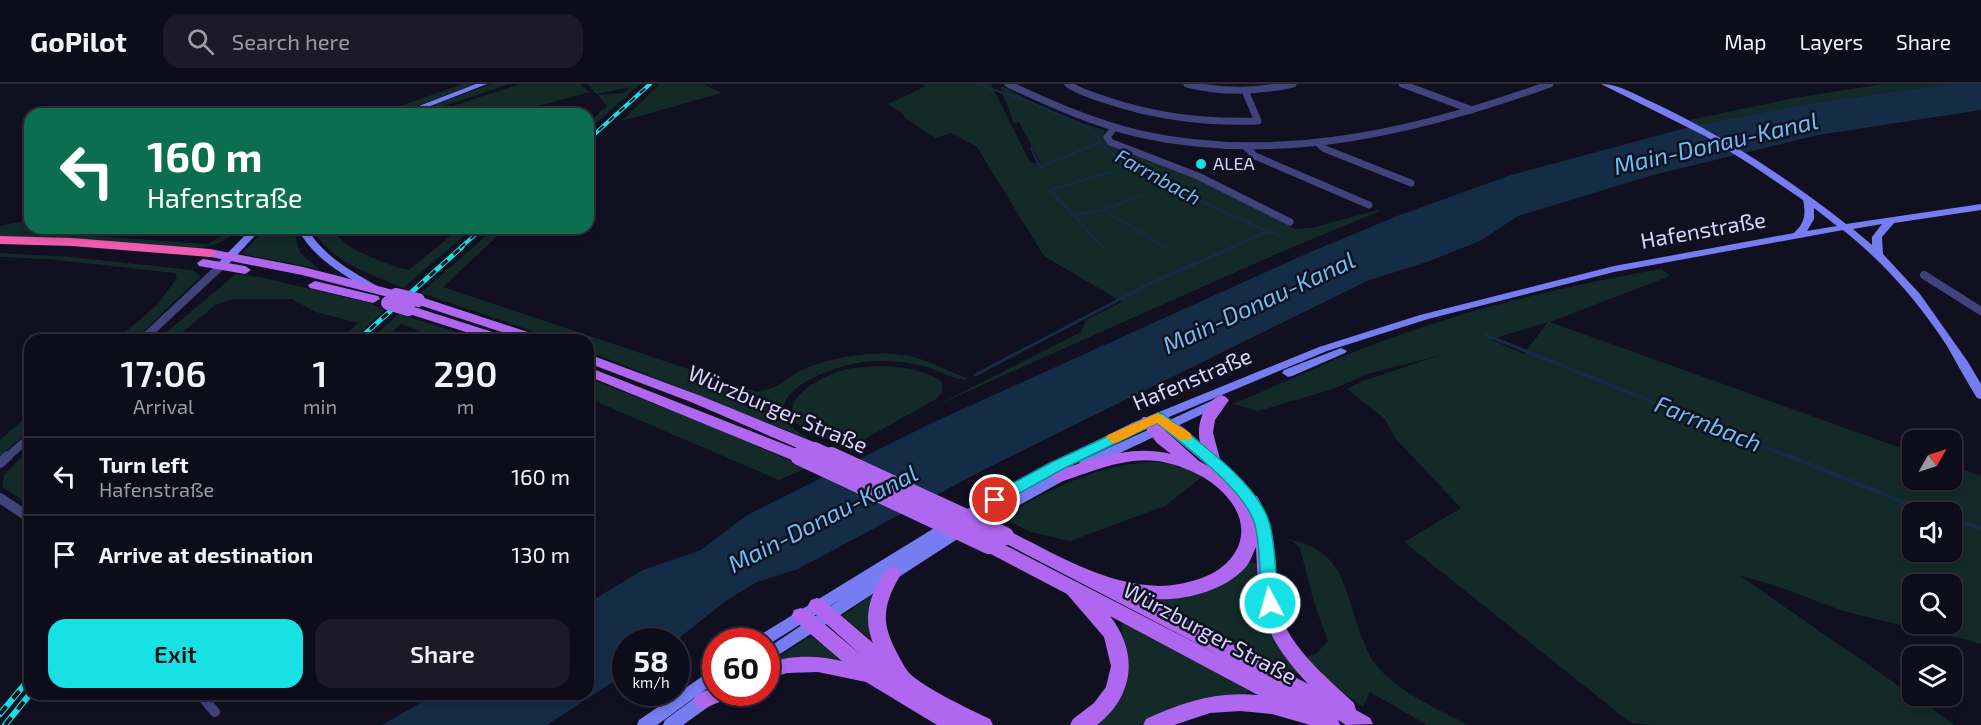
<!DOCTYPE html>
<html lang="en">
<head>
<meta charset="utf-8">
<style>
	:root { --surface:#0d0c19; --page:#1b1a26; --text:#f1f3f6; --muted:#9a9ba2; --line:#2d2c38; --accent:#17e1e4 }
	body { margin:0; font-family:"Exo 2",sans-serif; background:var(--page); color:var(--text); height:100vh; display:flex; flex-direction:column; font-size:22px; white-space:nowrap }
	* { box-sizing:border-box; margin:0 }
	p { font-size:20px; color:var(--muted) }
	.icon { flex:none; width:33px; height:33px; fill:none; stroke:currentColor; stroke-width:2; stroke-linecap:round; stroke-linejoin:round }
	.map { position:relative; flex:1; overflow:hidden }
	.sheet { position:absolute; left:24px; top:250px; width:570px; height:366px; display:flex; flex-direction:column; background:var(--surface); border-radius:18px; box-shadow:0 3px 9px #0003,0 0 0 2px var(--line) }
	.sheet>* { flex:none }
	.banner { position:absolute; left:24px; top:24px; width:570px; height:126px; border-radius:18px; box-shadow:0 3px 9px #0003,0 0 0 2px var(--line); background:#0b6e4f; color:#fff; overflow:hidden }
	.needle { width:39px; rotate:51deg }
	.buttons { position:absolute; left:1902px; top:346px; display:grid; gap:12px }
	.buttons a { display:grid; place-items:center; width:60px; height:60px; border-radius:12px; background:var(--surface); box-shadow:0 3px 9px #0003,0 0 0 2px var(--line); font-size:30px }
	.speed { position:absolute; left:612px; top:544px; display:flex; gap:12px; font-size:30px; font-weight:700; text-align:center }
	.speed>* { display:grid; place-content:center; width:78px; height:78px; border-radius:50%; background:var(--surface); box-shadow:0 3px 9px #0003,0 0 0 2px var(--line); line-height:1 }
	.speed small { font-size:15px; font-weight:400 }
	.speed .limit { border:9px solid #d22; background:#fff; color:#111 }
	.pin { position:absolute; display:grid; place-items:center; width:51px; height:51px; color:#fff; margin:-26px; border:3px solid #fff; border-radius:50%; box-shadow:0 2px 6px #0007 }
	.me { position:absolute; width:66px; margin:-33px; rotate:354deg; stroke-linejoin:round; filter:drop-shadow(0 0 4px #0008) }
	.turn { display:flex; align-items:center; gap:21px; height:126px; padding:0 24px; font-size:27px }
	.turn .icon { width:78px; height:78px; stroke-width:2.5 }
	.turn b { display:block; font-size:42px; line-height:51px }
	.eta { display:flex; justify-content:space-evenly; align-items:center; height:102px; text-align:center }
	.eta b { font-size:36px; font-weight:600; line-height:42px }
	.action { display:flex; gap:12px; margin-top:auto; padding:12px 24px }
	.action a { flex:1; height:69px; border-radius:18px; background:var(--accent); color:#111; font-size:24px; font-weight:600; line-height:69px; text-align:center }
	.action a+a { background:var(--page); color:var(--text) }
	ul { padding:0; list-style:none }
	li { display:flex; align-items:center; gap:18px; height:78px; padding:0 24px; border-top:2px solid var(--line) }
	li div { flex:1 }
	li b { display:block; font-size:22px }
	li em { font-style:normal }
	header { display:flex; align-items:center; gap:36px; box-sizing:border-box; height:84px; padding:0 30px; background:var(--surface); border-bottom:2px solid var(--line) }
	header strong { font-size:28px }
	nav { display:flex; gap:33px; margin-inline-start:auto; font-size:21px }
	.search { width:420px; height:54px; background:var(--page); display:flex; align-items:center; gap:15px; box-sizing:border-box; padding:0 21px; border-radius:18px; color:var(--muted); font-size:22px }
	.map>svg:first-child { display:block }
	.green { fill:#142a28; fill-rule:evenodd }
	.water { fill:#152c46 }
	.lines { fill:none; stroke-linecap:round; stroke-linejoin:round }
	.stream-far2 { stroke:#152c46; stroke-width:2 }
	.stream-far1 { stroke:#152c46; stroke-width:3 }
	.stream { stroke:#152c46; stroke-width:4 }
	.street-far2 { stroke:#40437b; stroke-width:7 }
	.street-far1 { stroke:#40437b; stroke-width:8 }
	.street { stroke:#40437b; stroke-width:10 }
	.secondary { fill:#757df1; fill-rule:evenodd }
	.primary { fill:#b067ef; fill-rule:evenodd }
	.highway { fill:#ee5caf; fill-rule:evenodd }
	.rail-far2-casing { stroke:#17e1e4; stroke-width:4 }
	.rail-far1-casing { stroke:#17e1e4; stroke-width:5 }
	.rail-casing { stroke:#17e1e4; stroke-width:6 }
	.rail-far2 { stroke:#111021; stroke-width:2; stroke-dasharray:7; stroke-linecap:butt }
	.rail-far1 { stroke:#111021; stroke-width:3; stroke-dasharray:8; stroke-linecap:butt }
	.rail { stroke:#111021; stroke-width:4; stroke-dasharray:10; stroke-linecap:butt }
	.primary-bridge-far1 { stroke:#b067ef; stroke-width:14 }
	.primary-bridge { stroke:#b067ef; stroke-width:18 }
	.route { fill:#17e1e4; stroke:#0f9294; stroke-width:1.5 }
	.slow { fill:#f59e0b }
	.poi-dot { fill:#17e1e4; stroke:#111021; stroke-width:2 }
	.labels { text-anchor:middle; stroke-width:5; stroke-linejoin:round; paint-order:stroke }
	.far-poi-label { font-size:18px; fill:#d5d4fb; stroke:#111021; text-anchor:start }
	.far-water-label { font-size:20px; font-style:italic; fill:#6dbff0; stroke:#111021 }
	.street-label { font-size:22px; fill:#d5d4fb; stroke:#111021 }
	.water-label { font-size:24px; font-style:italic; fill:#6dbff0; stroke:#111021 }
</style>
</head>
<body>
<header>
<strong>GoPilot</strong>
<div class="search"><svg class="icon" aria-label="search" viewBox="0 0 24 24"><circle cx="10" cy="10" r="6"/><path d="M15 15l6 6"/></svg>Search here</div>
<nav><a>Map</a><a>Layers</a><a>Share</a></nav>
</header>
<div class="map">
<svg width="1981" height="641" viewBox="0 0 1981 641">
	<rect width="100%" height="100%" fill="#111021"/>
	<g class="green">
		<polygon points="463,0 475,0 396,30 366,30 403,21"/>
		<polygon points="492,0 509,0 421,30 409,30"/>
		<polygon points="520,0 579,0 590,8 508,30 428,30"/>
		<polygon points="588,0 640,0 588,46 588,39 607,22 598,11 623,9 631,3 596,10"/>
		<polygon points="660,0 703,0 722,9 622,37"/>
		<path d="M 923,0 L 991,0 L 1030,79 L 1040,78 L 1019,38 L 1014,39 L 1000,3 L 1004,3 C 1037,21 1068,35 1104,46 L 1105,58 L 1114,64 L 1191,92 L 1243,116 L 1295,145 L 1311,144 L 1378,126 L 1380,127 L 1281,168 L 937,321 L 1081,248 L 1086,236 L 1122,218 L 1044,172 L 977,63 L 952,49 L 936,54 L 906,35 L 901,28 L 888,20 L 926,2 Z"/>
		<polygon points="1884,0 1949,0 1811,19 1693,42 1685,37 1794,14"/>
		<path d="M 30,136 L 30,144 L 54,144 L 53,146 L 65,150 L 207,160 L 219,154 L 231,144 L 240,144 C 225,158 215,162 195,164 L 0,152 L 0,142 Z"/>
		<polygon points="266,144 293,144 300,169 319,185 242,170"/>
		<path d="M 311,144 C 338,144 338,158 360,168 C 376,176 392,182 409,186 L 460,144 L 473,144 L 403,204 C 366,188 333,179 311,144 Z"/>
		<path d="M 495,144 L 506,144 L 443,203 L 757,308 C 778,305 784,295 802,286 C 829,273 880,265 910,272 C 929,277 948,287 966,294 L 966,296 C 952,295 940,287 927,283 C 909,278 890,276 872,277 C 829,280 736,318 813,357 L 588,267 L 588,256 L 559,256 L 421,209 Z"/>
		<polygon points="0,169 70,173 192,186 201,192 134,256 116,256 158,220 177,194 175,189 49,175 0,173"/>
		<path d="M 1661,185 L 1670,192 L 1550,238 L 1912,368 L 1912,396 L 1952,396 L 1952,382 L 1981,392 L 1981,560 C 1934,546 1888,540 1841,526 C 1808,515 1774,499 1740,492 L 1955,641 L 1652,641 L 1631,639 L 1404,458 L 1461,424 L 1395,354 L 1385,335 L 1347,305 L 1360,298 L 1441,271 L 1367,290 L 1333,305 L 1258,327 L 1233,320 C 1292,295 1351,267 1411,247 C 1493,219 1576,200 1661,185 ZM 1548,238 L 1524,270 L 1492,256 L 1492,255 ZM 1912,429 L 1952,429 L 1952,468 L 1912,468 ZM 1912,501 L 1952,501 L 1952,540 L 1912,540 Z"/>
		<polygon points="236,190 264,194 370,219 385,226 352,256 339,256 358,239 316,228 292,215 233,215 215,221 173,256 157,256"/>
		<polygon points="399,230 482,256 443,256 401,240 383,256 370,256"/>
		<path d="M 884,282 C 905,284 924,285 942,298 L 942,308 L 936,315 L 849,364 C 834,358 806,349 797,339 C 777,314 826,290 847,285 C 859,283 871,283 884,282 Z"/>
		<polygon points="588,294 716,344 806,384 779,396 588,314"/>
		<polygon points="30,330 30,346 0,372 0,356"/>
		<polygon points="30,364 27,394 30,397 30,421 2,403 4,391"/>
		<path d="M 1158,378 L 1176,381 L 1178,384 L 1187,384 L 1204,391 L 1165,422 L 1070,457 L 1031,448 L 1001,433 C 1053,405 1097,379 1158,378 Z"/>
		<path d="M 1284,455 C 1347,463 1344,510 1363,556 C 1366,563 1369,571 1373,577 C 1396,608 1435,623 1468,641 L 1427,641 L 1370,608 L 1363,623 L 1329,599 L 1305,574 L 1317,569 L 1328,557 L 1314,518 L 1300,464 L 1292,457 Z"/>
		<path d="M 1249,478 L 1260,481 L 1298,589 L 1287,589 L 1153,519 L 1154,514 C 1190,511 1224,509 1249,478 Z"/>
		<polygon points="870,512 874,512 870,554 845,535 844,531"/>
		<path d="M 1128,539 L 1244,601 L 1248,606 L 1246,610 L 1209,615 L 1138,641 L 1095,641 C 1130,610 1132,587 1121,543 L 1123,540 Z"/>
		<polygon points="811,553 843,574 842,577 777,577 777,574 807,554"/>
	</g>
	<polygon class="water" points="1949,0 1981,0 1981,26 1818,51 1653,91 1518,132 1480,157 1427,178 1369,196 985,385 798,485 757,498 727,516 674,558 626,558 625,590 547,641 382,641 434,611 588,610 588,519 643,486 701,466 747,431 932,339 1308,169 1397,132 1511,91 1693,42 1811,19"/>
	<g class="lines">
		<g class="stream-far2">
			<polyline points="977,0 1030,18 1090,44 1106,65 1161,100 1279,152"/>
			<polyline points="1031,64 1040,83 1101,58"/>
			<polyline points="1103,126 1165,163"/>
			<polyline points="1072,131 1103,126 1142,111"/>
			<polyline points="1102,162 1050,106 1114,87"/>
			<polyline points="1229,164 1269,147"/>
		</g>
		<g class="stream-far1">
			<polyline points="1486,251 1792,374"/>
			<polyline points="975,291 1151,199 1233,163"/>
		</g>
		<g class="stream">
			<polyline points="1789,372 1930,429"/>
			<polyline points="1952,435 1981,444"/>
		</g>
		<g class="street-far2">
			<path d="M 1008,0 C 1051,20 1093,39 1140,50 C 1279,81 1419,47 1550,0"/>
			<path d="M 1068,0 C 1079,8 1094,12 1106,16 C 1156,33 1206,39 1258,37 L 1246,9"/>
			<path d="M 1187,0 C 1223,9 1257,8 1293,0"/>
			<polyline points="1402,0 1472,26"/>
			<polyline points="1113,45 1107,53 1110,58 1198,92 1290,138"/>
			<polyline points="1318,59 1325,65 1411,99"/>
			<polyline points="1245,62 1255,72 1369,121"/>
		</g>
		<g class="street-far1">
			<polyline points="1924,191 1981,227"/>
			<polyline points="142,256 221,182"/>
			<polyline points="6,374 30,353"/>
		</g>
		<g class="street">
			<polyline points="0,379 8,372"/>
			<polyline points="0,414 30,434"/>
			<polyline points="200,610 215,628"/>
		</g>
		<g class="secondary">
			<polygon points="476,0 487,0 410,30 398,30"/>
			<path d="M 1601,0 C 1619,0 1636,11 1652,18 C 1722,51 1786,93 1846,140 L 1981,120 L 1981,126 L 1894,139 L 1882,153 L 1883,170 L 1920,210 L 1968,278 L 1981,300 L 1981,315 L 1977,314 C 1966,297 1957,279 1947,262 C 1918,217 1884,179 1843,146 L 1614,188 L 1428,235 L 1327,267 L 1140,345 L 1029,403 L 1062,386 L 1072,386 L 1073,389 L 1072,392 L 956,456 L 766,579 L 766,565 L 841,515 L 766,562 L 766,558 L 752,558 L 755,554 L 949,435 L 1050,380 L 1132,339 L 1319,263 L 1420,231 L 1614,182 L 1794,149 C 1805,139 1806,130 1803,116 L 1753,82 L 1705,52 ZM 1814,124 L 1837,142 L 1807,147 L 1814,135 ZM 1882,140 L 1872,153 L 1872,161 L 1853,145 Z"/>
			<polygon points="252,144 262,144 225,184 217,184 217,180"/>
			<path d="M 297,144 L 307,144 C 323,172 351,187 379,203 L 380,205 L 379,207 L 371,207 C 342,190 314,175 297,144 Z"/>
			<polygon points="1341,264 1347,267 1345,269 1292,292 1288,293 1282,289 1284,286"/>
			<polygon points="1222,312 1226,313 1228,316 1226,319 1090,383 1080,383 1079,380 1080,377"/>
			<polygon points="716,583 716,598 657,641 637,641 639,636"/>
			<polygon points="709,606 715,608 717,613 715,618 683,641 663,641 665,636 703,608"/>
		</g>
		<g class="primary">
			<polygon points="210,165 303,183 401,208 403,211 396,215 302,191 206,172 204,169 206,166"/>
			<polygon points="203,175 245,182 251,186 245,190 199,182 197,179"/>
			<polygon points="315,197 378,212 380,215 373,219 310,204 308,201"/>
			<polygon points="418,212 543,253 545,256 526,256 413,219 411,216 413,213"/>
			<polygon points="408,221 508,253 510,256 491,256 403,228 401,225 403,222"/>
			<polygon points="588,270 701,312 821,361 823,365 821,369 809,369 691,318 588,279"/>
			<polygon points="588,283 804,368 806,372 804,376 792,376 588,292"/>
			<path d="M 1222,311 L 1229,316 L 1215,336 L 1213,349 L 1220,375 L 1239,394 L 1232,399 L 1245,412 L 1251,410 L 1257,412 C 1279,449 1269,479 1277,519 C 1286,561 1324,591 1354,619 L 1356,626 L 1370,634 L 1373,640 L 1346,641 L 1338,636 L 1340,641 L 1310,641 L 1272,630 L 1240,627 L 1210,629 L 1174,641 L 1143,641 L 1146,635 C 1183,618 1216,607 1258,611 L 1110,532 C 1139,569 1134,612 1097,641 L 1070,641 L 1073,635 L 1094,619 L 1106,603 L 1111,582 L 1104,553 L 1067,510 L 983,466 L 980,461 L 983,456 L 989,455 L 995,456 L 1223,573 L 999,456 L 996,452 L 999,448 L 1005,446 L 1011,448 C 1059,472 1104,500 1159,502 C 1173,502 1186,499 1199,495 C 1234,484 1255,451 1231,418 C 1215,395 1184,381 1157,377 C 1123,373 1092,388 1060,398 L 1054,396 L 1052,392 L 1054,388 C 1092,375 1131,360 1171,370 L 1157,359 L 1140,337 L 1143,333 L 1151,333 L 1158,328 L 1184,344 L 1200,358 C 1196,341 1204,316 1222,311 ZM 1161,343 L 1208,382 L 1199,377 ZM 1256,463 C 1259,528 1262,550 1308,600 L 1144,514 C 1177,519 1222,509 1245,484 C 1250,479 1253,469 1256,463 Z"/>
			<path d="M 892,483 L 898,485 L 901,490 C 894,502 887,515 886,529 C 884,548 897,569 906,585 C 915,600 973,627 990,635 L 993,641 L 937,641 L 866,598 L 818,588 L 787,589 L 766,595 L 766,579 C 793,571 815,571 842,577 L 794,536 L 792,531 L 794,526 L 801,524 L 808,526 L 861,571 L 811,526 L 808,521 L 811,516 L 817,514 L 823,516 L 873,559 C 862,530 871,510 886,485 Z"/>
			<polygon points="716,602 716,609 729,609 726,615 703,625 696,623 693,617 696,611"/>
		</g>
		<polygon class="highway" points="0,152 72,154 210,165 217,169 210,173 72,162 0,160"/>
		<g class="rail-far2-casing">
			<g id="rail-far2">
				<polyline points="588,56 650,0"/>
				<polyline points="460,164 483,144"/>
			</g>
		</g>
		<g class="rail-far1-casing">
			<polyline id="rail-far1" points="358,256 462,163"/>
		</g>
		<g class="rail-casing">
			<g id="rail">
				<polyline points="0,630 30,594"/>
				<polyline points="5,641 30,610"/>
			</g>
		</g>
		<use href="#rail-far2" class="rail-far2"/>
		<use href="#rail-far1" class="rail-far1"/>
		<use href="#rail" class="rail"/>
		<g class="primary-bridge-far1">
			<polyline points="396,211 418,216"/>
			<polyline points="388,219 408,225"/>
			<polyline points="815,365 834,374"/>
			<polyline points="798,372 802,374"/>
		</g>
		<g class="primary-bridge">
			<polyline points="799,372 989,461"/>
			<polyline points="831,372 1005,452"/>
		</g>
	</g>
	<path class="route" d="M 1158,329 L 1163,330 C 1196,356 1260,400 1270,441 C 1276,466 1276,494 1278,519 L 1276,524 L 1270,526 L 1264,524 L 1261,519 C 1260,494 1261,466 1255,441 C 1246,406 1185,362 1157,339 L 1061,386 L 1000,420 L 989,420 L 987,416 L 989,412 L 1050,379 Z"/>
	<polygon class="slow" points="1158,329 1190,349 1192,353 1190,356 1180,356 1157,339 1118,358 1113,359 1106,354 1108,351"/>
	<circle class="poi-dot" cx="1201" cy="80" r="6"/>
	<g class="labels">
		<g class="far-poi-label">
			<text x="1213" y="86">ALEA</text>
		</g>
		<g class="far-water-label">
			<text transform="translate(1158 93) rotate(29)" y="7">Farrnbach</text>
		</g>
		<g class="street-label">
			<text transform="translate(1703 146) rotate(-10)" y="8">Hafenstraße</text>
			<text transform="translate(1192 295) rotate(-23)" y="8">Hafenstraße</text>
			<text transform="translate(778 325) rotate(23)" y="8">Würzburger Straße</text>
			<text transform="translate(1210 549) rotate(28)" y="8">Würzburger Straße</text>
		</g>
		<g class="water-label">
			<text transform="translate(1716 60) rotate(-13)" y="8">Main-Donau-Kanal</text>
			<text transform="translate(1259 219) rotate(-25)" y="8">Main-Donau-Kanal</text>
			<text transform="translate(1708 340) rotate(22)" y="8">Farrnbach</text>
			<text transform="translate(823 435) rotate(-27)" y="8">Main-Donau-Kanal</text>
		</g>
	</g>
</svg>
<div class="buttons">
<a><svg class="needle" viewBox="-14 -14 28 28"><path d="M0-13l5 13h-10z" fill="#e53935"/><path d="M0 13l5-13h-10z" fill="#9a9ba2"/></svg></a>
<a><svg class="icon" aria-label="sound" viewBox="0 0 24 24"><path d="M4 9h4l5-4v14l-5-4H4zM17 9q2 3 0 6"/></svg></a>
<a><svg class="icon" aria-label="search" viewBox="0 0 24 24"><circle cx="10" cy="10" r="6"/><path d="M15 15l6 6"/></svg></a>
<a><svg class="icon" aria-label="layers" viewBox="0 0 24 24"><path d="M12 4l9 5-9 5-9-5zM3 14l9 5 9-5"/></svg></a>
</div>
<div class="speed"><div>58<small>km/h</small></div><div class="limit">60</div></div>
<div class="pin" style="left:995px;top:416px;background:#d93025"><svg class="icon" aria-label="arrive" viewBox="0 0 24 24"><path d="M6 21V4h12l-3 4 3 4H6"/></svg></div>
<svg class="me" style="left:1270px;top:519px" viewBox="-20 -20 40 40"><circle r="17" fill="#17e1e4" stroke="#fff" stroke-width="3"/><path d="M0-11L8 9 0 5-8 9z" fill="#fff"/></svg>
<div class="banner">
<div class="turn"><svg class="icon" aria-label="left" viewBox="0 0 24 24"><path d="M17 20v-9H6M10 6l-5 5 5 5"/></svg><div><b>160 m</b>Hafenstraße</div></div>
</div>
<section class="sheet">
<div class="eta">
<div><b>17:06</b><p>Arrival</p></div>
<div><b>1</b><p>min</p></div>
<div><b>290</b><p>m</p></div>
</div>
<ul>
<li><svg class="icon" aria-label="left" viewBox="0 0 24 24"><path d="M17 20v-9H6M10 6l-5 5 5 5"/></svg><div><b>Turn left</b><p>Hafenstraße</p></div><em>160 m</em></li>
<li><svg class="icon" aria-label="arrive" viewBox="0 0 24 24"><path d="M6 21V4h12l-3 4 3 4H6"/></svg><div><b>Arrive at destination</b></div><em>130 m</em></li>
</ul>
<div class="action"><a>Exit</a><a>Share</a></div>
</section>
</div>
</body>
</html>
